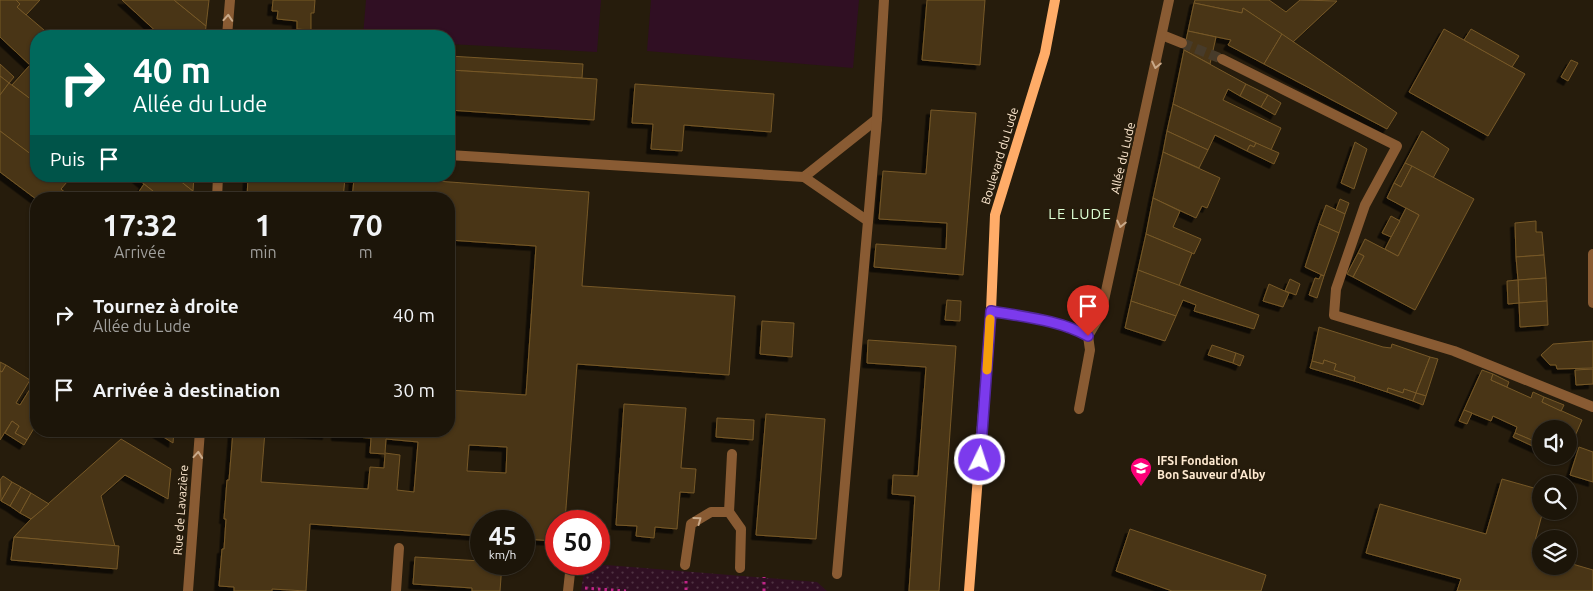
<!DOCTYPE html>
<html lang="fr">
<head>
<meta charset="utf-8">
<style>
	:root { --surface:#1c1509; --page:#292217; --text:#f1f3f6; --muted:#a09f9c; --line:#3a342a }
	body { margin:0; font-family:Ubuntu,sans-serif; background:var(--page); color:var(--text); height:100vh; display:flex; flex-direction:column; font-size:19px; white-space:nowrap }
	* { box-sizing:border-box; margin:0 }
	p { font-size:16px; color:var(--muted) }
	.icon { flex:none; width:28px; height:28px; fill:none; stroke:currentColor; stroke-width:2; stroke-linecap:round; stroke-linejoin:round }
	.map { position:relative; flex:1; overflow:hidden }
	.panel { position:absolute; left:30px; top:192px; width:425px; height:245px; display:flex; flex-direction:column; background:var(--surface); border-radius:20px; box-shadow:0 1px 4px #0004,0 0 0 1px var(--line) }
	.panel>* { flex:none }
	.banner { position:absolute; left:30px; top:30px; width:425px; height:152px; border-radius:20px; box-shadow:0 1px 4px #0004,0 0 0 1px var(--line); background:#00695c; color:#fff; overflow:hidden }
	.controls { position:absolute; left:1532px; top:420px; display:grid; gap:10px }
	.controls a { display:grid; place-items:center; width:45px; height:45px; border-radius:50%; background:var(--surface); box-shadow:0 1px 4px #0004,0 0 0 1px var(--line); font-size:25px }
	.speed { position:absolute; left:470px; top:510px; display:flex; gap:10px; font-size:25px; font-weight:700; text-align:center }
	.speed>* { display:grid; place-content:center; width:65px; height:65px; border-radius:50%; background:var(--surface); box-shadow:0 1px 4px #0004,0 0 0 1px var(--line); line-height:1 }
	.speed small { font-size:12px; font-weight:400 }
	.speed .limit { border:8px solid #d22; background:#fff; color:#111 }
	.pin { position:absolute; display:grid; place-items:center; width:42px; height:42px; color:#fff; margin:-51px -21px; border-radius:50% 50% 50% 0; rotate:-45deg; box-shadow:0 0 5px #0007 }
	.pin .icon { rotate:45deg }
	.me { position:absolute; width:55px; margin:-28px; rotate:4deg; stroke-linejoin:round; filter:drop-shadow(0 0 4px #0008) }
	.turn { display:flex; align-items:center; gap:18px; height:105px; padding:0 20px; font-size:22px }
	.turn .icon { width:65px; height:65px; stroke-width:2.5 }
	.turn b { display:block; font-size:35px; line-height:42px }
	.then { display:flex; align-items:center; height:48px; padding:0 20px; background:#0003; gap:10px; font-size:19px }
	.eta { display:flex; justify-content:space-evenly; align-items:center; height:85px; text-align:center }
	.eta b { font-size:30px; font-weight:700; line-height:35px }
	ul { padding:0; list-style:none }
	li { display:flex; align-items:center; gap:15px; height:75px; padding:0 20px }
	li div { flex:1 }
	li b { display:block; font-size:19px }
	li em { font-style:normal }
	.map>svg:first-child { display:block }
	.grass { fill:url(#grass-dots) }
	.pitch { fill:#300f23 }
	.building { fill:#483617; stroke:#775827; fill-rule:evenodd; filter:url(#shadow) }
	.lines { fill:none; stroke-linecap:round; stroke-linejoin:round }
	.minor-tunnel { stroke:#473b2a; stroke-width:10; stroke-dasharray:10 5; stroke-linecap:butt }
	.path { stroke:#c12488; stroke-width:3; stroke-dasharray:2.5 4; stroke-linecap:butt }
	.service { stroke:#895b33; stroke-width:10 }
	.minor { stroke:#895b33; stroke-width:10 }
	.secondary { stroke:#ffac68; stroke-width:10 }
	.oneway { stroke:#caaa8a }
	.route-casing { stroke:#51269a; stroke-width:12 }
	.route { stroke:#7c3aed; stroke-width:9 }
	.slow { stroke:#f59e0b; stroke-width:9 }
	.labels { text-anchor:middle; stroke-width:4.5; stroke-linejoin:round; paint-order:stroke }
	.street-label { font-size:12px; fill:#ffead1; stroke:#261c0c }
	.poi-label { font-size:12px; font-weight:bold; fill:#ffead1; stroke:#261c0c; text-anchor:start }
	.quarter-label { font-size:15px; letter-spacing:1px; fill:#ddffd3; stroke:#261c0c }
</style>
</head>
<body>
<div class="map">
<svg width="1593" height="591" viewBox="0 0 1593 591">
	<defs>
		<pattern id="grass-dots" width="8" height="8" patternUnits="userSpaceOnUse" patternTransform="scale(1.25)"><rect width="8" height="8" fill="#300f23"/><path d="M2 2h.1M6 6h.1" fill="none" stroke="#4f3242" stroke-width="1.8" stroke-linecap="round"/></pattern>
		<filter id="shadow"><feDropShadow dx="-4.5" dy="4.5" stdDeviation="0" flood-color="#0009"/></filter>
	</defs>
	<rect width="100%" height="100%" fill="#261c0c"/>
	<polygon class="grass" points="594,564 817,582 827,591 581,591 585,566"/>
	<g class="pitch">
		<polygon points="366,0 601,0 597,52 449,44 449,36 363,36"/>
		<polygon points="651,0 859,0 853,68 647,51"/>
	</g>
	<g class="building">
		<polygon points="0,0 16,0 20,4 17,7 51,36 36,36 36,103 12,85 30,65 0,37"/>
		<polygon points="16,0 40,0 26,15 17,7 20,4"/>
		<polygon points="122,0 174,0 206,26 205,36 161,36"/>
		<polygon points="174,0 209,0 206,26"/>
		<polygon points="273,0 315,0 314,13 311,13 311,30 297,29 297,21 277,19 278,11 272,11"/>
		<polygon points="927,0 985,0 980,65 922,60"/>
		<polygon points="1195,0 1269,0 1286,12 1300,0 1337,1 1293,42 1243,8 1242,13 1194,3"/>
		<polygon points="1194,3 1242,13 1243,8 1282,34 1264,64 1228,45 1231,40 1188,31"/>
		<polygon points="1444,29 1525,74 1488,136 1409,92"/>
		<polygon points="1471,29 1519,56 1512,67 1464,40"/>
		<polygon points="1188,31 1216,37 1210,64 1184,50"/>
		<polygon points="1282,34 1397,113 1387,129 1264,64"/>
		<polygon points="1184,50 1246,84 1240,96 1228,89 1223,100 1281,128 1271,150 1173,104"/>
		<polygon points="449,56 583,64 582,78 449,70"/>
		<polygon points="1571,60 1578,63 1568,81 1561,77"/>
		<polygon points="0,64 14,77 9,83 0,76"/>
		<polygon points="449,70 597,79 594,120 449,110"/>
		<polygon points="0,76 9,83 0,95"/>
		<polygon points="9,83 36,103 36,158 0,131 0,95"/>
		<polygon points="635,84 774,94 771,132 684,125 682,151 651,149 653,124 632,123"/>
		<polygon points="1246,84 1268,95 1261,107 1240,96"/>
		<polygon points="1268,95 1281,103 1275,115 1261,107"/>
		<polygon points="1173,104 1256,143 1254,147 1250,145 1247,151 1215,135 1208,150 1167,131"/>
		<polygon points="931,110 976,113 963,275 874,267 876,244 946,249 947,223 879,219 883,171 926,174"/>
		<polygon points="0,131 36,158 36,176 60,176 67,182 61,189 67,194 63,199 36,199 0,172"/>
		<polygon points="1167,131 1208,150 1199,168 1163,152"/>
		<polygon points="1422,131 1449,149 1433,178 1405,163"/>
		<polygon points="1355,142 1367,149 1354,189 1341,183"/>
		<polygon points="1256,143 1279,153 1274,164 1247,151 1250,145 1254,147"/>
		<polygon points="1163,152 1220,178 1207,208 1202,206 1196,218 1153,198"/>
		<polygon points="1405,163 1412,166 1401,187 1394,183"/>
		<polygon points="1412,166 1474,199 1415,310 1353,277 1364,256 1358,253 1365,239 1398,256 1419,215 1387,198 1394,183 1401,187"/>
		<polygon points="134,176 174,176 193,191 192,199 163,199"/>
		<polygon points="174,176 194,176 193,191"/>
		<path d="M 248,176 L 370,176 L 370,178 L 399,180 L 400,176 L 422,176 L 422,180 L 589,192 L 582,286 L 735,296 L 729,375 L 577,364 L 565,521 L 556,521 L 556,541 L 524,539 L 524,521 L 481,521 L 481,536 L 310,524 L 306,591 L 272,589 L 272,591 L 234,591 L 234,587 L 219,586 L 222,549 L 224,549 L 226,519 L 224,519 L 227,480 L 229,480 L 233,431 L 265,431 L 261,482 L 368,489 L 370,467 L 384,468 L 385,454 L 370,453 L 371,438 L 336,436 L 336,431 L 449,431 L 449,390 L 526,395 L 536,246 L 449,240 L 449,199 L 352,199 L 354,179 L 345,178 L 343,199 L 247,199 ZM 386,439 L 418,442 L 414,492 L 397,490 L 400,455 L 385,453 ZM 469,445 L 507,447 L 506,473 L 467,471 Z"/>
		<polygon points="144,184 163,199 134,199"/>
		<polygon points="1153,198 1180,211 1173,227 1201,239 1194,254 1146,234"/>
		<polygon points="1340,199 1349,203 1345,214 1336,210"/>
		<polygon points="1326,205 1345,214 1339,233 1319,224"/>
		<polygon points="1406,208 1419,215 1398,256 1385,249"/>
		<polygon points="1391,216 1400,221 1391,237 1382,233"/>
		<polygon points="1536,221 1536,232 1542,232 1544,255 1516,257 1515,223"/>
		<polygon points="1319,224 1339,233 1324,276 1305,267"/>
		<polygon points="1146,234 1192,253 1179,286 1138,270"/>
		<polygon points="1358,253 1364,256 1353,277 1347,274"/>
		<polygon points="1544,255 1546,278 1518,280 1516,257"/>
		<polygon points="1138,270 1259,315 1254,329 1194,311 1196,305 1183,300 1176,316 1131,301"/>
		<polygon points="1321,275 1324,276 1317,298 1309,295 1315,278 1319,279"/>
		<polygon points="1546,278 1547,301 1519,303 1518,280"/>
		<polygon points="1290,279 1300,284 1296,295 1285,291"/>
		<polygon points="1518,280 1519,303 1508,304 1507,281"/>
		<polygon points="1269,284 1289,293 1283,307 1263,301"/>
		<polygon points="947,300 961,301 960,321 945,320"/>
		<polygon points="1131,301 1176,316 1165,341 1125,328"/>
		<polygon points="1547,301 1548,325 1520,327 1519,303"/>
		<polygon points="762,321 794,323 792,357 760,354"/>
		<polygon points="1319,327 1383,347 1391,348 1392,344 1430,357 1416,393 1404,389 1403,393 1388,388 1387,392 1354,381 1355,377 1334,370 1336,364 1324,360 1323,364 1312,361"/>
		<polygon points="868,340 956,346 939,591 909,591 915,496 892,494 893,475 918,476 926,367 867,363"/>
		<polygon points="1593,341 1593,368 1557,369 1556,365 1550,365 1541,355 1553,344"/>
		<polygon points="1212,345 1236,353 1233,363 1208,355"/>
		<polygon points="1236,353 1244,356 1240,366 1233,363"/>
		<polygon points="1430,357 1438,359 1426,396 1416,393"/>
		<polygon points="1324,360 1336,364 1334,370 1355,377 1354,381 1310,368 1312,361 1323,364"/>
		<polygon points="0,362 6,365 2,372 0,371"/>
		<polygon points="6,365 30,380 16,403 20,405 30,389 36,393 36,425 27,440 15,433 19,426 12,421 0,440 0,371 2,372"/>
		<polygon points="1593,369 1593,384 1576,385 1575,370"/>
		<polygon points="1482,370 1493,374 1491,380 1531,398 1533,392 1544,397 1542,402 1582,420 1569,450 1569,429 1541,429 1541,444 1515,433 1517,427 1493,416 1491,421 1464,410"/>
		<polygon points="1493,374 1509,382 1507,387 1491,380"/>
		<polygon points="1388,388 1403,393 1404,389 1416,393 1413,401 1387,392"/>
		<polygon points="1416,393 1426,396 1423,405 1413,401"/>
		<polygon points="1544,397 1564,405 1561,411 1542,402"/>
		<polygon points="624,404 686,408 681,468 696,469 694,493 680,492 677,529 655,527 654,538 636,536 637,526 616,525"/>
		<polygon points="1464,410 1472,413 1467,424 1459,421"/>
		<polygon points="766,414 825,419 816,539 756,535"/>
		<polygon points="717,418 754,420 753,440 716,437"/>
		<polygon points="12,421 19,426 15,433 27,440 24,445 5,433"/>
		<polygon points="154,431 174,431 173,443"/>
		<polygon points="265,431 327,431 327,435"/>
		<polygon points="1515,433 1541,444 1539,449 1513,437"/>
		<polygon points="121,439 171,469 168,499 125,475 101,496 115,546 14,537 31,519"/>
		<polygon points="1579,447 1593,452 1593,482 1570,475"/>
		<polygon points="3,476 12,482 1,501 0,480"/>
		<polygon points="1502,479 1541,490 1541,511 1543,511 1532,552 1541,555 1541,566 1569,566 1569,563 1593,570 1593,591 1457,591 1461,579 1366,553 1380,504 1486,534"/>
		<polygon points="12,482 21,487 10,506 1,501"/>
		<polygon points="21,487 31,493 20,513 10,506"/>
		<polygon points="31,493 49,504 31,519 20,513"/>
		<polygon points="1130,529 1266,575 1261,591 1172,591 1116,571"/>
		<polygon points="14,537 119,546 117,569 11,560"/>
		<polygon points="415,557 481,561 481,564 502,564 500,591 472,591 472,588 413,584"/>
	</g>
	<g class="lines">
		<polyline class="minor-tunnel" points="1182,43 1222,59"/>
		<g class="path">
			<polyline points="686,581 686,591"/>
			<polyline points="585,588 626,591"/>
			<polyline points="764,591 764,577"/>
		</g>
		<g class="service">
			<polyline points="449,155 804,177 877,119"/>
			<polyline points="804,177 868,221"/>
			<polyline points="1079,409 1090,350 1088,336"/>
			<polyline points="729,512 732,454"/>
			<polyline points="685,565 691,524 711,512 729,512 741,529 740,568"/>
			<polyline points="837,574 877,119 884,0"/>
			<polyline points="396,591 399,548"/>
			<polyline points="568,591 571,564"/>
		</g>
		<g class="minor">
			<polyline points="1162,35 1182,43"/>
			<polyline points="227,36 230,0"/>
			<polyline points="1222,59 1397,146 1365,205 1336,289 1334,315 1454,351 1593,407"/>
			<polyline points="217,199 218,176"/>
			<polyline points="1593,254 1593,303"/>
			<path d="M 991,311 C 1024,316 1059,320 1088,336 L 1101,314 L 1169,0"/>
			<polyline points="188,591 200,431"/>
		</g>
		<polyline class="secondary" points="969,591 991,311 995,215 1045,53 1055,0"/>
	</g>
	<defs><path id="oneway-chevron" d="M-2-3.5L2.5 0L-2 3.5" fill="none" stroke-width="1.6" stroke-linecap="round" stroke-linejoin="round" transform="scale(1.25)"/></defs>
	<g class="oneway">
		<use href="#oneway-chevron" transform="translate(228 18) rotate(-86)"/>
		<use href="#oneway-chevron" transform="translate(1156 65) rotate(102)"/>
		<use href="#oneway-chevron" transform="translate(1121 224) rotate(103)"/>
		<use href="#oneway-chevron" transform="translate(198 455) rotate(-85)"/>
		<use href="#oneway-chevron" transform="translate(698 520) rotate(-36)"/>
	</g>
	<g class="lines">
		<g class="route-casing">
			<path id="route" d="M 980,460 L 991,311 C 1024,317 1059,320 1088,336"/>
		</g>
		<use href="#route" class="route"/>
		<polyline class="slow" points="987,370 990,319"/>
	</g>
	<defs>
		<g id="university-pin" transform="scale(1.125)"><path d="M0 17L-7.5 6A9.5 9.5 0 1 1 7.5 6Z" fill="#fc0078" stroke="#261c0c"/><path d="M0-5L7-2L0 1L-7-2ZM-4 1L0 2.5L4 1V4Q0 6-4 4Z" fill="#fff"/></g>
	</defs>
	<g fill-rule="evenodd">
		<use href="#university-pin" x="1141" y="468"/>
	</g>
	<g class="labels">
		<g class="street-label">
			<text transform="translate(1000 156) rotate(-73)" y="4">Boulevard du Lude</text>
			<text transform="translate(1123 158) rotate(-77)" y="4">Allée du Lude</text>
			<text transform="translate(181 510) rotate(-86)" y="4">Rue de Lavazière</text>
		</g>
		<g class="poi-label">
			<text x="1157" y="465">IFSI Fondation<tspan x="1157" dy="14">Bon Sauveur d'Alby</tspan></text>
		</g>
		<g class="quarter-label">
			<text x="1080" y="219">LE LUDE</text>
		</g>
	</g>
</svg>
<div class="controls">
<a><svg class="icon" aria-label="sound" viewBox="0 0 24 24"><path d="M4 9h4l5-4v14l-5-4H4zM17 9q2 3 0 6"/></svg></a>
<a><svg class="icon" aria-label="search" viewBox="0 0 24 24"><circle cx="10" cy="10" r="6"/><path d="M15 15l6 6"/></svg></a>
<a><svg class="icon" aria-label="layers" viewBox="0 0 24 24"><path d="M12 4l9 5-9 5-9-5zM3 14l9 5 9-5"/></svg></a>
</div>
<div class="speed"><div>45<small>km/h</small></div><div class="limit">50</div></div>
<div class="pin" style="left:1088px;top:336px;background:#d93025"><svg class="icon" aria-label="arrive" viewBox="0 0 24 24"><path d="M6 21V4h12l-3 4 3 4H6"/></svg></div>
<svg class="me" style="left:980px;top:460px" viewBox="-20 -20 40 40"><circle r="17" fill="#7c3aed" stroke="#fff" stroke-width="3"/><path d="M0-11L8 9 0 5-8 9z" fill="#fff"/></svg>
<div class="banner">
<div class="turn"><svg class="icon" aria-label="right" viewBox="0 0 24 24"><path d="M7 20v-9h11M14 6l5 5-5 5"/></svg><div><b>40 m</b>Allée du Lude</div></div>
<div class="then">Puis<svg class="icon" aria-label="arrive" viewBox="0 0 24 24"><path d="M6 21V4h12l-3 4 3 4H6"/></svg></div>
</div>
<section class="panel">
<div class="eta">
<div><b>17:32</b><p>Arrivée</p></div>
<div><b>1</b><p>min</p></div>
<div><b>70</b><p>m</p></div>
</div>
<ul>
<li><svg class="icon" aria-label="right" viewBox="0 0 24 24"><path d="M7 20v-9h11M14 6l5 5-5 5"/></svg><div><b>Tournez à droite</b><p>Allée du Lude</p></div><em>40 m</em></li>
<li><svg class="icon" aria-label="arrive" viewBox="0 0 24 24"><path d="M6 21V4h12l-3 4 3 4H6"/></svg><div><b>Arrivée à destination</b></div><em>30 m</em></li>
</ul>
</section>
</div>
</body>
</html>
